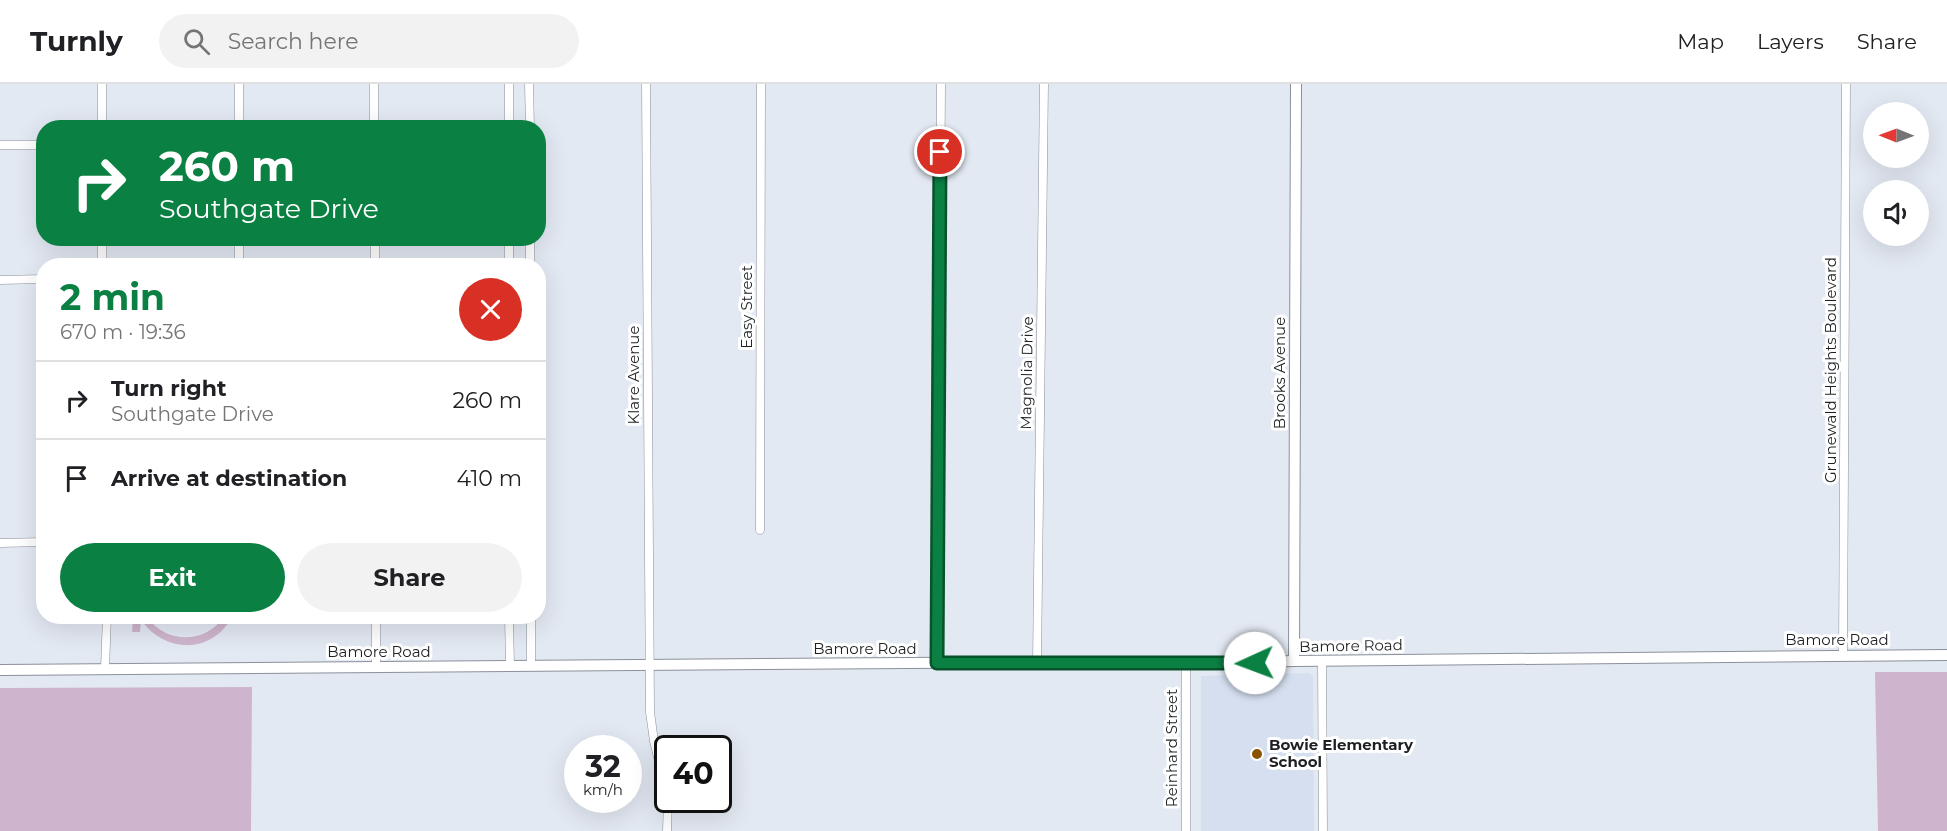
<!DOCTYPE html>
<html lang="en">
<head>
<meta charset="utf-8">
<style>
	:root { --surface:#fff; --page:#f2f2f2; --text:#202124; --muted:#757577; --line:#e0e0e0; --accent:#0b8043 }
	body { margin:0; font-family:Montserrat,sans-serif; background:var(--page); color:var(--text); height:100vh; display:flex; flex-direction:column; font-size:22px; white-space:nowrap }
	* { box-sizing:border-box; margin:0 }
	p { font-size:20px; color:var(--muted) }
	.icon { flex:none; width:33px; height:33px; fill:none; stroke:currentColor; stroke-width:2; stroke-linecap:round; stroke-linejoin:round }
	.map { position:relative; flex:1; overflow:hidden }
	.panel { position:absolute; left:36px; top:174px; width:510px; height:366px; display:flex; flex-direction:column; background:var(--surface); border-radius:24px; box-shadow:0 6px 24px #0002 }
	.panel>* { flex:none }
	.hud { position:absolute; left:36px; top:36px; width:510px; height:126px; border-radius:24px; box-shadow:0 6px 24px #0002; background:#0b8043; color:#fff; overflow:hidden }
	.needle { width:39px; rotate:271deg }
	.tools { position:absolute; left:1863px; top:18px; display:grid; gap:12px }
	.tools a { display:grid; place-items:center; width:66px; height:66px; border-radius:50%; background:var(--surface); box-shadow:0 6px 24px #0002; font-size:30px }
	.speed { position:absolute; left:564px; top:651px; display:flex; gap:12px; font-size:30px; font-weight:700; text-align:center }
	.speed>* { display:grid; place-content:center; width:78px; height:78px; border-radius:50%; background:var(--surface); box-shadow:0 6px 24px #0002; line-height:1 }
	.speed small { font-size:15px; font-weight:400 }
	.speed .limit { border:3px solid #111; border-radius:9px; background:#fff; color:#111 }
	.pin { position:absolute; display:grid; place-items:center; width:51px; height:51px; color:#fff; margin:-26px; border:3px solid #fff; border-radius:50%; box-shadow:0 2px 6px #0007 }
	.me { position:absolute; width:66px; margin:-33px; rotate:268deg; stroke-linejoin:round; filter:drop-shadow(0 0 4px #0008) }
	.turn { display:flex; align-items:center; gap:21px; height:126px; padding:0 24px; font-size:27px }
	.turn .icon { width:78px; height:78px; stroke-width:2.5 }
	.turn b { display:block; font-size:42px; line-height:51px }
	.round { display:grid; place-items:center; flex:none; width:63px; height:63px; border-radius:32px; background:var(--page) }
	.headline { display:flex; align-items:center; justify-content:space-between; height:102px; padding:0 24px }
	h1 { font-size:36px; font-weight:700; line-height:45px; color:var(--accent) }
	.action { display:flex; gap:12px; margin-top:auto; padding:12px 24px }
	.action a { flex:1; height:69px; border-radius:36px; background:var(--accent); color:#fff; font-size:24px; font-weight:700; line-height:69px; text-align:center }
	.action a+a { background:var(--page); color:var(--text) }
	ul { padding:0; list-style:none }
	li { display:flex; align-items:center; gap:18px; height:78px; padding:0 24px; border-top:2px solid var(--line) }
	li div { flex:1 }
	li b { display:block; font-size:22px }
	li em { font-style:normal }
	header { display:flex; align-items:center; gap:36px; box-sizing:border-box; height:84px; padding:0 30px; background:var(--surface); border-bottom:2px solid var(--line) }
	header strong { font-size:28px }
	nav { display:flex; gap:33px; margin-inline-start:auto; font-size:21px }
	.search { width:420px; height:54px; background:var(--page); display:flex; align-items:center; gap:15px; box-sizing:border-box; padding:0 21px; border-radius:33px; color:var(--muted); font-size:22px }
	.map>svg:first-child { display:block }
	.built { fill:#d5dff0 }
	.green { fill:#ceb5cd }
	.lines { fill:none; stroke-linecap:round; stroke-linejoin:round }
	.street-casing { stroke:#8b909a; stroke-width:9 }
	.secondary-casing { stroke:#8b909a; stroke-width:12 }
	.street { stroke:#fff; stroke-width:8 }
	.secondary { stroke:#fff; stroke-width:10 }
	.route-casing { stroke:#07532c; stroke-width:15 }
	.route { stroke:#0b8043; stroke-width:10 }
	.poi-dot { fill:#895302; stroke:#fff; stroke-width:2 }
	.labels { text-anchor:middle; stroke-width:6; stroke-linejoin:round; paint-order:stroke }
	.street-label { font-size:15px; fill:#1d1f22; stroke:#fff }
	.poi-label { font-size:15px; font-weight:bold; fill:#1d1f22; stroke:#fff; text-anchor:start }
</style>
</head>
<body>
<header>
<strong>Turnly</strong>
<div class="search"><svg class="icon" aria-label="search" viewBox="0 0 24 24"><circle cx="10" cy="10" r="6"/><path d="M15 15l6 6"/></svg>Search here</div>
<nav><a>Map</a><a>Layers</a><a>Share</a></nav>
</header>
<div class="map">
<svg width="1947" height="747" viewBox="0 0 1947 747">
	<rect width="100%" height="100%" fill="#e3e9f3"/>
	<polygon class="built" points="1309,589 1313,592 1314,747 1201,747 1201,592"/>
	<g class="green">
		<path d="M 133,533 L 147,533 C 166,560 205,560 224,533 L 232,533 C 212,570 165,570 141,536 L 140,548 L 132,548 Z"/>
		<polygon points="1875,588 1947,588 1947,747 1878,747"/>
		<polygon points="252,603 251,747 0,747 0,604"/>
	</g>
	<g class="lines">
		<g class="street-casing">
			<g id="street">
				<polyline points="102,0 102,44"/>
				<polyline points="239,0 239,44"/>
				<polyline points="374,0 374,44"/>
				<polyline points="509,0 509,44"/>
				<polyline points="529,0 530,44"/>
				<polyline points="646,0 650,628 654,657 668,714"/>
				<polyline points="0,61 44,61"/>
				<polyline points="239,154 239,182"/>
				<polyline points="375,154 375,182"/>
				<polyline points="509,154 509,182"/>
				<polyline points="530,154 530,182"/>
				<polyline points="102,182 102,154"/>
				<polyline points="0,196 44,195"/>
				<polyline points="760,446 761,0"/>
				<polyline points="0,459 44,458"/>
				<polyline points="376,532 376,583"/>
				<polyline points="509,532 510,583"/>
				<polyline points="531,532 531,582"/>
				<polyline points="1843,571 1846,0"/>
				<polyline points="1322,577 1323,747"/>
				<polyline points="1037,578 1044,0"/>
				<polyline points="937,579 941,0"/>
				<polyline points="1186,580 1186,747"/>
				<polyline points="105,585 107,532"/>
				<polyline points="667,747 668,716"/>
			</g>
		</g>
		<g class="secondary-casing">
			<g id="secondary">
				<polyline points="1294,577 1296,0"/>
				<polyline points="0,586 1037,578 1186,580 1294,577 1947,571"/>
			</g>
		</g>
		<use href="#street" class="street"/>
		<use href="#secondary" class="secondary"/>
	</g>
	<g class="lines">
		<g class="route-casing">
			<polyline id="route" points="940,68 937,579 1255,579"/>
		</g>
		<use href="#route" class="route"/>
	</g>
	<circle class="poi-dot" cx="1257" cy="670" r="6"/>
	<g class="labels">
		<g class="street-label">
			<text transform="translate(747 223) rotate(-90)" y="5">Easy Street</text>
			<text transform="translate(1831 286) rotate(-90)" y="5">Grunewald Heights Boulevard</text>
			<text transform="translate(1027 289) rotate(-89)" y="5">Magnolia Drive</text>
			<text transform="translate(1280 289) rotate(-90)" y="5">Brooks Avenue</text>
			<text transform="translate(634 291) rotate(-90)" y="5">Klare Avenue</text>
			<text x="1837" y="561">Bamore Road</text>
			<text transform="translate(1351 562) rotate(-1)" y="5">Bamore Road</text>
			<text x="865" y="570">Bamore Road</text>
			<text x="379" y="573">Bamore Road</text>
			<text transform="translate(1172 664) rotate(-90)" y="5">Reinhard Street</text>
		</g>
		<g class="poi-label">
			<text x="1269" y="666">Bowie Elementary<tspan x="1269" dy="17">School</tspan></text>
		</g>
	</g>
</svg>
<div class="tools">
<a><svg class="needle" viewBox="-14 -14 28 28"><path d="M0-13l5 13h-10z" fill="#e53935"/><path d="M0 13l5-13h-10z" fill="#757577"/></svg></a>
<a><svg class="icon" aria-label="sound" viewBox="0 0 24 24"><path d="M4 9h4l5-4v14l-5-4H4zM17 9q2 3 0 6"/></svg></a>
</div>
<div class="speed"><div>32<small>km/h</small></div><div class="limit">40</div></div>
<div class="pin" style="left:940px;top:68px;background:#d93025"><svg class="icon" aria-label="arrive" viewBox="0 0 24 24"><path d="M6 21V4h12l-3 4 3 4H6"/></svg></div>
<svg class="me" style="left:1255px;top:579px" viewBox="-20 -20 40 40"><circle r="19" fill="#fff"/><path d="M0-13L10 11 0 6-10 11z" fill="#0b8043"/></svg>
<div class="hud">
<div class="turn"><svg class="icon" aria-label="right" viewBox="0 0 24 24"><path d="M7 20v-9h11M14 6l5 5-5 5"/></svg><div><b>260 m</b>Southgate Drive</div></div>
</div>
<section class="panel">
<div class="headline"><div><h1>2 min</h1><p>670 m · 19:36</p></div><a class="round" style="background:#d93025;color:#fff"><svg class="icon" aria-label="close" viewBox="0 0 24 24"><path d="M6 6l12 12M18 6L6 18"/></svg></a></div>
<ul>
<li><svg class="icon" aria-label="right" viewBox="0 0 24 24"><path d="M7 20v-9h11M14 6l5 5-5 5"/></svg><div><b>Turn right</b><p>Southgate Drive</p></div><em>260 m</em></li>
<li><svg class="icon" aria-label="arrive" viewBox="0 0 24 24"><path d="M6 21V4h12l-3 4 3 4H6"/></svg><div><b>Arrive at destination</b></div><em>410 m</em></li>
</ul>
<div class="action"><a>Exit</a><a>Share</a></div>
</section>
</div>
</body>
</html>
